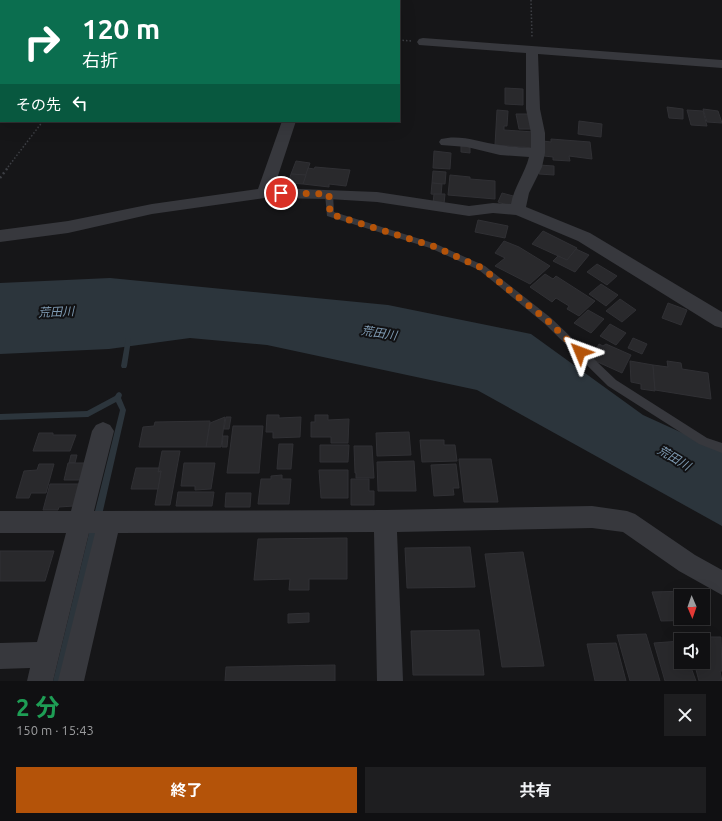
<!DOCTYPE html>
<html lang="ja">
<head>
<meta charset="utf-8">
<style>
	:root { --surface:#101012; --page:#1e1e20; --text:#f1f3f6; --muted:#9c9d9f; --line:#303032; --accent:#b45309 }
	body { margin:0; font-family:Ubuntu,"Noto Sans JP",sans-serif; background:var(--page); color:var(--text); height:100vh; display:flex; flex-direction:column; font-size:15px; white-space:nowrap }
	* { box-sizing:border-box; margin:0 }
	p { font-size:13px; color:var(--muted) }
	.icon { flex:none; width:22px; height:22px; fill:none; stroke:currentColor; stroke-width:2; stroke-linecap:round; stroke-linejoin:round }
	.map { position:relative; height:681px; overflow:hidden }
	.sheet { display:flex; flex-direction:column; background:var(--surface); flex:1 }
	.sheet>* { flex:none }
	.guide { position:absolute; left:0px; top:0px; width:400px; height:122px; box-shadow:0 4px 16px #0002,0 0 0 1px var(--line); background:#0b6e4f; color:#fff; overflow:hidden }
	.needle { width:26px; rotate:178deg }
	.fabs { position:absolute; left:674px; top:589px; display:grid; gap:8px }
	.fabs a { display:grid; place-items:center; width:36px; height:36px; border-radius:0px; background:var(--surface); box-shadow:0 4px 16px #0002,0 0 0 1px var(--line); font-size:20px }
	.pin { position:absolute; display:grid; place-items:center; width:34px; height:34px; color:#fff; margin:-17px; border:2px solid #fff; border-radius:50%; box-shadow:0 1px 4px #0007 }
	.me { position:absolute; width:44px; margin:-22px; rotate:314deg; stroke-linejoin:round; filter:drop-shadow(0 0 3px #0008) }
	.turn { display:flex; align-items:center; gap:14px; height:84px; padding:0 16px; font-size:18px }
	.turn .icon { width:52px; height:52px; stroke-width:2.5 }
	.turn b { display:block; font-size:28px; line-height:34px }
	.then { display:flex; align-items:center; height:38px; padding:0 16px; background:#0003; gap:8px; font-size:15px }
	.round { display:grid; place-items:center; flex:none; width:42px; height:42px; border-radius:0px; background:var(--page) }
	.summary { display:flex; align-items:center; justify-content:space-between; height:68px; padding:0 16px }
	h1 { font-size:24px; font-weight:700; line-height:30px; color:#1e9e55 }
	.primary-button { display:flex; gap:8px; margin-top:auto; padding:8px 16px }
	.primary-button a { flex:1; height:46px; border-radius:0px; background:var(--accent); color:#fff; font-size:16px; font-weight:700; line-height:46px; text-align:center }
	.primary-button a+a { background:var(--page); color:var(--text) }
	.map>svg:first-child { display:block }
	.water { fill:#2c353c }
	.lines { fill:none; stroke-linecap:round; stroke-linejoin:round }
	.stream { fill:#2c353c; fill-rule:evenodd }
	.building { fill:#29292c; stroke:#303034 }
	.path-far1 { stroke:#3d3f44; stroke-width:1.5; stroke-dasharray:1.5 2; stroke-linecap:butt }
	.path { stroke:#3d3f44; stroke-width:2.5; stroke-dasharray:2 3; stroke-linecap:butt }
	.lane { fill:#37383d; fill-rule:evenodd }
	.street { fill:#37383d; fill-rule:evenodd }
	.route { stroke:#b45309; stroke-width:7; stroke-dasharray:0 12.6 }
	.labels { text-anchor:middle; stroke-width:4; stroke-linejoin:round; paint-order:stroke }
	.water-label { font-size:12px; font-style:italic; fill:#7f9bb3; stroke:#111113 }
</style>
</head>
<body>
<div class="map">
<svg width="722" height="681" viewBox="0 0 722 681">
	<rect width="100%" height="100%" fill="#161618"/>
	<polygon class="water" points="110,278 388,305 531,334 643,415 722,451 722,526 477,390 267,345 190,338 109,349 0,354 0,283"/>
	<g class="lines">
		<g class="stream">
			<polygon points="126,338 130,338 131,340 127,366 126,368 122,368 121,366"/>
			<polygon points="119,392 121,393 122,395 121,398 126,410 102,515 101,517 98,518 95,517 94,515 120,410 116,402 88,417 0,420 0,414 87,411 115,396 117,393"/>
			<polygon points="93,529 96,530 97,533 61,681 53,681 89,533 90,530"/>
		</g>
	</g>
	<g class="building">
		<polygon points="505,88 523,89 523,105 505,104"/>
		<polygon points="667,107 683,109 683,119 669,118"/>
		<polygon points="703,109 718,111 722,123 707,122"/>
		<polygon points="497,110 508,111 507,126 504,126 504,130 534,132 535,148 495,145"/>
		<polygon points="687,110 703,111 707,126 691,125"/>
		<polygon points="516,114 531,114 534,129 519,129"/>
		<polygon points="579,121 602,124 601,137 578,134"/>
		<polygon points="551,139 590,142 592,159 569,156 570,161 553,160 553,157 544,156 543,141 551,142"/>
		<polygon points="461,146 470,147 470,153 461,152"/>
		<polygon points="434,151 451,153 450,169 433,168"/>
		<polygon points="296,161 310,163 306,175 291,174"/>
		<polygon points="539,165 554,166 554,175 539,174"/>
		<polygon points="315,167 350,170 346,186 329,184 329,187 303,184 308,168 314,169"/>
		<polygon points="433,171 446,172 445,184 432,183"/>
		<polygon points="291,174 306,175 303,184 288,183"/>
		<polygon points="450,175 470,177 470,179 495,181 495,199 448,195"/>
		<polygon points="432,183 442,184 441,195 431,194"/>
		<polygon points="502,193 517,197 513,207 498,202"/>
		<polygon points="434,194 445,194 444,204 433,203"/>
		<polygon points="478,220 508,226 505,238 475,232"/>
		<polygon points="543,231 577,248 567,260 532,244"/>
		<polygon points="504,241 519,247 550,266 530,284 495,266 505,258 495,253"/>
		<polygon points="576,249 589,255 575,272 553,261 558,256 567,260"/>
		<polygon points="597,264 617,276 607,285 587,272"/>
		<polygon points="545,274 553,279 556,276 595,301 579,316 567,309 569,306 556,298 552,302 530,287"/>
		<polygon points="601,284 618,295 606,306 589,294"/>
		<polygon points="620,299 636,310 622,322 606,311"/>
		<polygon points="668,303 687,310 681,325 662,318"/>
		<polygon points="588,310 604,319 591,333 574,323"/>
		<polygon points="610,324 626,333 616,345 600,336"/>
		<polygon points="633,338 647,344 642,354 628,348"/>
		<polygon points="599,344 603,346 606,344 631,355 622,373 591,359"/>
		<polygon points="630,361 653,365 655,391 641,389 641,384 631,382"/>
		<polygon points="667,361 681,363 682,369 708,373 711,399 655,390 653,365 668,367"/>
		<polygon points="267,415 279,415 279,418 301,417 300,437 273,438 273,432 266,432"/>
		<polygon points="315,415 328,415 328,420 349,419 348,443 331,443 331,437 311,437 311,422 315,422"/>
		<polygon points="225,417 221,447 206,447 210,423"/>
		<polygon points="226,417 231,417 229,429 224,429"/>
		<polygon points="210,421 206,447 139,447 143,427 154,426 155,422"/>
		<polygon points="233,426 263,426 259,473 227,473"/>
		<polygon points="409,432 411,455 377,456 376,433"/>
		<polygon points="39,433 53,433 53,435 76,435 70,451 33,451"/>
		<polygon points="223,436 228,436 227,447 222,447"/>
		<polygon points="420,440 444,440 444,445 455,445 457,461 422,462"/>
		<polygon points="279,444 293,444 291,469 277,469"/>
		<polygon points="320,445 349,445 348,462 320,462"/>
		<polygon points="354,446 372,446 374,478 356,478 356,473 355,473"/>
		<polygon points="162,451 180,451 170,505 155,505 161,471 158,472"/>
		<polygon points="71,455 77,455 75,463 69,463"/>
		<polygon points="459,459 491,459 498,502 464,502"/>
		<polygon points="414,461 416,491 378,491 377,462"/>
		<polygon points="68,463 87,463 82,480 64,480"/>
		<polygon points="184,463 215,463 211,489 195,490 195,486 181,486"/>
		<polygon points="39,464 54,464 46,493 31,493 29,498 16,498 24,471 37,470"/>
		<polygon points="456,464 459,488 453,488 454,495 434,496 431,465"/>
		<polygon points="136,468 159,468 158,472 161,471 158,489 131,489"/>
		<polygon points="319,470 348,470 348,498 321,498"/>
		<polygon points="282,475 282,479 291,479 289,504 258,504 261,479 271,479 271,476"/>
		<polygon points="351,479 369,479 369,491 374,491 374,505 351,505"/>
		<polygon points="50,484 79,484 74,506 59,507 58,510 43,510"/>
		<polygon points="178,492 214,492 212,506 176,506"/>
		<polygon points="226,493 251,493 250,507 225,507"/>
		<polygon points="347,538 347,579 309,579 309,590 289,590 290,579 254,580 258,539"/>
		<polygon points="470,547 475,587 407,588 405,548"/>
		<polygon points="0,551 54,551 45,581 0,581"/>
		<polygon points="523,552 544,666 502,667 485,554"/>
		<polygon points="690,591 691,594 697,593 698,596 681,596 681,618 699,618 700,620 661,621 652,592"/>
		<polygon points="309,613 309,622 288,623 288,614"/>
		<polygon points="479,630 484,675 413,675 411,631"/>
		<polygon points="646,634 660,681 630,681 617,635"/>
		<polygon points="687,637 721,637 722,671 720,671 722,681 699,681 694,662 703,662 703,640 687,640"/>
		<polygon points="681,641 681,662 689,662 696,681 665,681 654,643"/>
		<polygon points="616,643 626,681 595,681 587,644"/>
		<polygon points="335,665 335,681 225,681 226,667"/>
	</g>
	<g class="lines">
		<g class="path-far1">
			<polyline points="531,0 532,37"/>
			<polyline points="399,40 411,41"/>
			<polyline points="8,167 43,121"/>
		</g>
		<polyline class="path" points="0,178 9,166"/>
		<g class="lane">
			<rect x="0" y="8" width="1" height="4"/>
			<polygon points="329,191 333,194 334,212 436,244 485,266 551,318 616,380 707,438 722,443 722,453 699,444 608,386 545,324 479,270 430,248 327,216 325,194"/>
		</g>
		<g class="street">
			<rect x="327" y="0" width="12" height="1"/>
			<path d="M 423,38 L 722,60 L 722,68 L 538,54 L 540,109 L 545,133 L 545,153 L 542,167 L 529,193 L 526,207 L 590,233 L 722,312 L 722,328 L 715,326 L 578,241 L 516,215 L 493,213 L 469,216 L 377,202 L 329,199 L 265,198 L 152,214 L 68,233 L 0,242 L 0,230 L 68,221 L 152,204 L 258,189 L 282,121 L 296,121 L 274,188 L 377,192 L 469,206 L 493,203 L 511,204 C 514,187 525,173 529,157 L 500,155 L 467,147 L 441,145 L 439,142 L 441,139 C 460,134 480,142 499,145 C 510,147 520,147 531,148 L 531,133 L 526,109 L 526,53 L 419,45 L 417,42 L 419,39 Z"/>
			<polygon points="103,422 110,425 114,431 94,511 385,510 592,506 627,511 635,514 695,555 722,570 722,595 679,571 623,532 592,528 397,532 403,681 377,681 374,532 118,533 84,681 58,681 95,533 89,533 53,681 27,681 30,668 0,669 0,643 37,642 66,533 0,533 0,511 71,511 92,431 96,425"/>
		</g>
	</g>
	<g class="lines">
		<polyline class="route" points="281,193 329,194 330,214 433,246 482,268 548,321 580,352"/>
	</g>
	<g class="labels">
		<g class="water-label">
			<text transform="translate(56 312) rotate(-2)" y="4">荒田川</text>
			<text transform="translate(379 333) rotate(9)" y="4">荒田川</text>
			<text transform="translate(674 458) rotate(31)" y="4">荒田川</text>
		</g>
	</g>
</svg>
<div class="fabs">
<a><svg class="needle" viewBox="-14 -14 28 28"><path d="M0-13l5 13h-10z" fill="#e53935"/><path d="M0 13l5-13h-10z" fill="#9c9d9f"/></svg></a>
<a><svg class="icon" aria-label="sound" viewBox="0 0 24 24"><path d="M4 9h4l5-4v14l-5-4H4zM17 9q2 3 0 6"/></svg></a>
</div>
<div class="pin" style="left:281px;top:193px;background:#d93025"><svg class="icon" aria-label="arrive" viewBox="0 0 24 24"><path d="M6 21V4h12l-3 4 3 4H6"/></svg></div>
<svg class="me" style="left:580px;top:352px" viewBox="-20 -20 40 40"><path d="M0-17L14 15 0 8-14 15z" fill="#b45309" stroke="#fff" stroke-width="4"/></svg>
<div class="guide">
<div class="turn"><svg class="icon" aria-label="right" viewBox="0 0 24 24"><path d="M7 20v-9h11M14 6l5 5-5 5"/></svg><div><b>120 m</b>右折</div></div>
<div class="then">その先<svg class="icon" aria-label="left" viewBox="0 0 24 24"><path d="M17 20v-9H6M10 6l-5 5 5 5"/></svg></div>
</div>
</div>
<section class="sheet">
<div class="summary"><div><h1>2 分</h1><p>150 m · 15:43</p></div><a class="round"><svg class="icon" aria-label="close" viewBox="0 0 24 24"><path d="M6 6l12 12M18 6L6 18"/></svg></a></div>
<div class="primary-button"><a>終了</a><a>共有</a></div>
</section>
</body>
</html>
